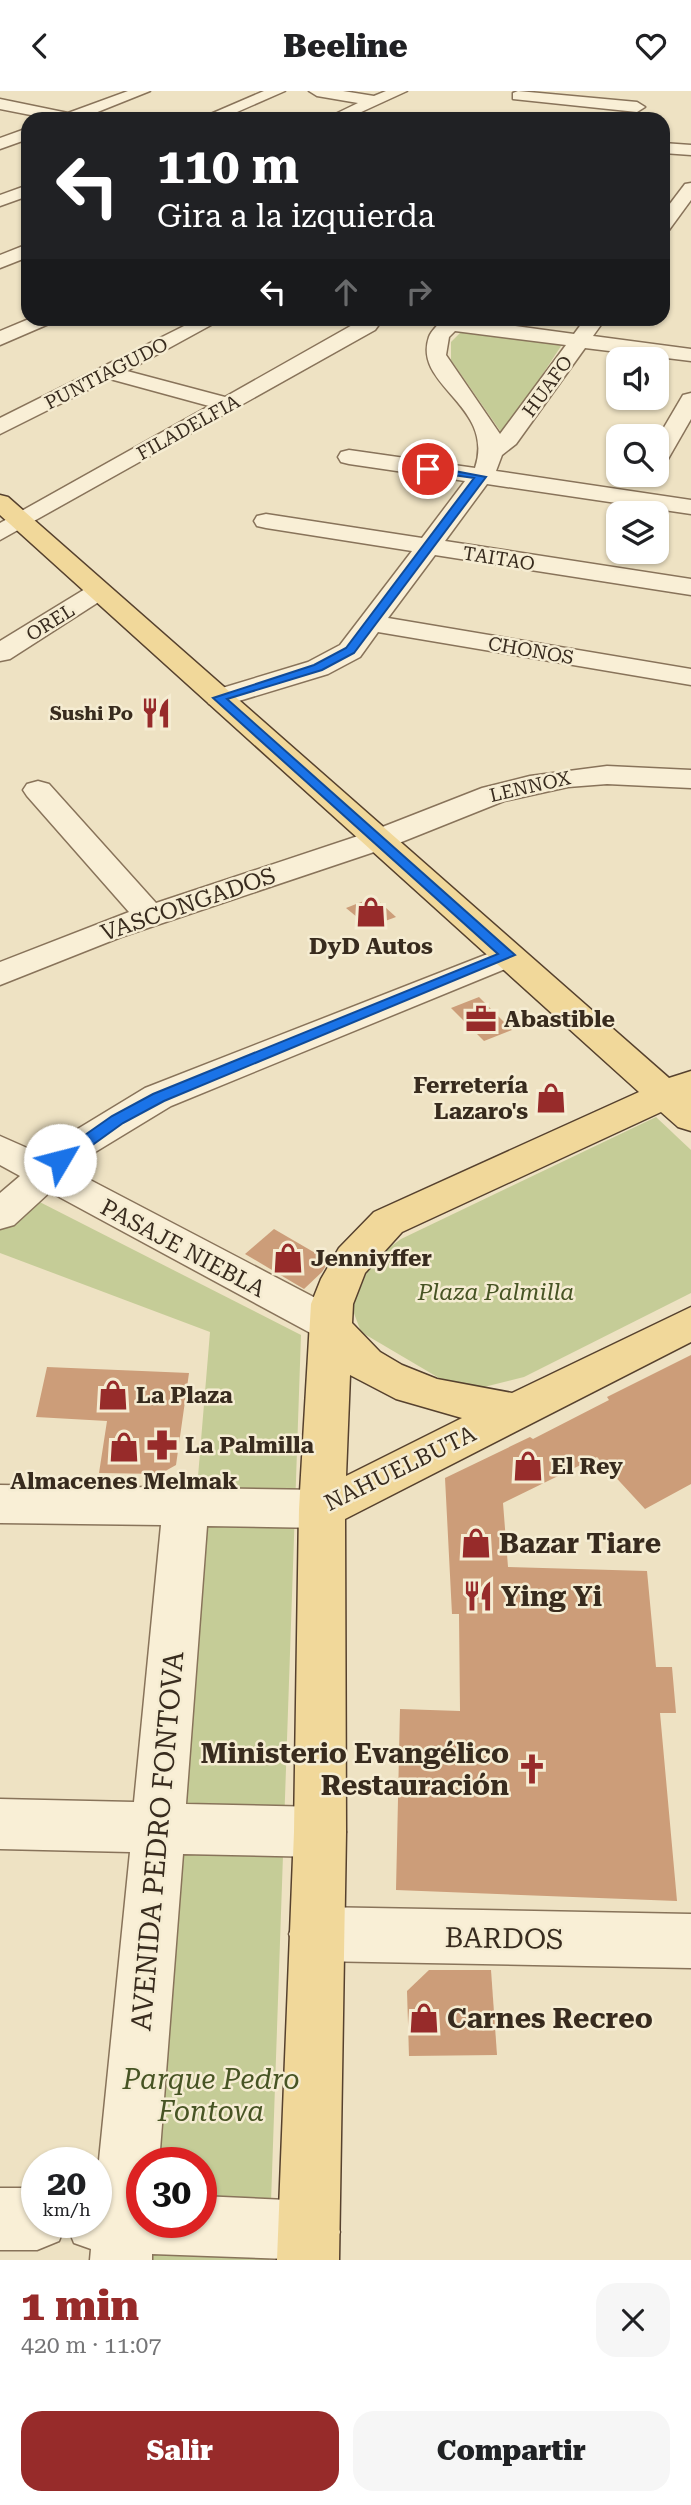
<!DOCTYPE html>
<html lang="es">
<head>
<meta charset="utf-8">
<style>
	:root { --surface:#fff; --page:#f6f6f6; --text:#202124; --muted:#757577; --accent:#972b2a }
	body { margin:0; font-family:"Roboto Serif",serif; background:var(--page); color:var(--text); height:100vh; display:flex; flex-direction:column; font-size:26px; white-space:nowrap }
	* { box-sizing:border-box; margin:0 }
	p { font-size:23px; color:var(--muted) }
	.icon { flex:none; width:38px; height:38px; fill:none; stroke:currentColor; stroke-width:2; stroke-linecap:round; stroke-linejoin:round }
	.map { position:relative; height:2169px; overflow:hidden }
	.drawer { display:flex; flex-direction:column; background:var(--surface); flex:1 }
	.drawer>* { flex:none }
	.banner { position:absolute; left:21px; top:21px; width:649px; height:214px; border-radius:21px; box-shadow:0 2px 5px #0004; background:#202124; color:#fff; overflow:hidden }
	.tools { position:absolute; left:606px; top:256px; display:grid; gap:14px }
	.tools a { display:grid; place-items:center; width:63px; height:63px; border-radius:14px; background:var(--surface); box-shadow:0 2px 5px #0004; font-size:35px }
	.speed { position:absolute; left:21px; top:2056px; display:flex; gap:14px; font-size:35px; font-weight:700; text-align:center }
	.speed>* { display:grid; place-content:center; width:91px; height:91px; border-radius:50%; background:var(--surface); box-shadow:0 2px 5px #0004; line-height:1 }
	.speed small { font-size:18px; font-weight:400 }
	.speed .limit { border:10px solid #d22; background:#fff; color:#111 }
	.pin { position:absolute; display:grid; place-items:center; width:60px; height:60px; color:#fff; margin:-30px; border:4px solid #fff; border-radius:50%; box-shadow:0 2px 7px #0007 }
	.me { position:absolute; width:77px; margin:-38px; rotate:53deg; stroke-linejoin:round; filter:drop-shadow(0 0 5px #0008) }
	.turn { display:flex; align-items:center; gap:24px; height:147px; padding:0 21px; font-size:32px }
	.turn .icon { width:91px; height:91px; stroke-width:2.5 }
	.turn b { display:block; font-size:49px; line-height:60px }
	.lanes { display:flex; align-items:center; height:66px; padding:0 21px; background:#0003; justify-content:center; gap:35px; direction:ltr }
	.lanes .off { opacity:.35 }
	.round { display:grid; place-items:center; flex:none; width:74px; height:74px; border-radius:21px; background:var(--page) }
	.headline { display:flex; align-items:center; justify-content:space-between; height:119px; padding:0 21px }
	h1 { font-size:42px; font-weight:800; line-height:52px; color:var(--accent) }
	.primary-button { display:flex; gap:14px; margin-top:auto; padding:14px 21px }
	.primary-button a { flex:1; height:80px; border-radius:21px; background:var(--accent); color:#fff; font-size:28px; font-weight:800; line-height:80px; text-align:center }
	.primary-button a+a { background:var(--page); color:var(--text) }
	header { display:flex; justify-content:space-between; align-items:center; height:91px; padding:0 21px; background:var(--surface); font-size:32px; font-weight:800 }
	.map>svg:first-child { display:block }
	.green { fill:#c5cc97; fill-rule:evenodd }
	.building { fill:#cc9d79 }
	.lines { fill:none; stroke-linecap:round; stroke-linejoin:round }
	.minor-casing { stroke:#88735a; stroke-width:3 }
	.major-casing { stroke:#56412e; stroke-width:3 }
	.minor { fill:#f9efd6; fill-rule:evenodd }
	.major { fill:#f1d89a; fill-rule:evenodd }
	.route { fill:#1a73e8; stroke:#114b97; stroke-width:2 }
	.labels { text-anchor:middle; stroke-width:5; stroke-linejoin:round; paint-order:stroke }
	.far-street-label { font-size:19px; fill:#382b1e; stroke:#f5ecd2 }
	.far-poi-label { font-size:19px; font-weight:bold; fill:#382b1e; stroke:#f5ecd2; text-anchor:end }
	.street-label { font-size:23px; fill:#382b1e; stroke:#f5ecd2 }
	.poi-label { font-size:23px; font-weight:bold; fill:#382b1e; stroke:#f5ecd2; text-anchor:start }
	.park-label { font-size:23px; font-style:italic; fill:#475424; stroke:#f5ecd2 }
	.near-poi-label { font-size:28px; font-weight:bold; fill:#382b1e; stroke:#f5ecd2; text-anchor:start }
	.near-street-label { font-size:28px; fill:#382b1e; stroke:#f5ecd2 }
	.near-park-label { font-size:28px; font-style:italic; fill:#475424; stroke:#f5ecd2 }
</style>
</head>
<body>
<header><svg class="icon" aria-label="back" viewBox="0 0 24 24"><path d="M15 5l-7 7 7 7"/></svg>Beeline<svg class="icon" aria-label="heart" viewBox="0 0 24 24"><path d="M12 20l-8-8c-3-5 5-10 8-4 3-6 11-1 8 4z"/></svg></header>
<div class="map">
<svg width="691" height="2169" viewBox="0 0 691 2169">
	<rect width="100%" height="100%" fill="#eee2c3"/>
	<g class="green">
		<polygon points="463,239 563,252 503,344 451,269 451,251"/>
		<polygon points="656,1026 691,1059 691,1202 524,1286 480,1297 439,1287 361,1241 352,1217 372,1169 401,1148"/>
		<path d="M 22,1102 L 301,1244 L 269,2169 L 133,2169 L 210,1241 L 0,1162 L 0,1128 ZM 142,2072 L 201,2072 L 201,2132 L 142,2132 Z"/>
	</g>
	<g class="building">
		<polygon points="374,806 396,826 369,836 346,817"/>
		<polygon points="479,906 512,939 484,950 451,917"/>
		<polygon points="274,1138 329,1170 322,1181 304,1198 245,1163"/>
		<polygon points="691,1264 691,1393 645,1418 597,1366 503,1412 508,1476 647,1480 656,1576 672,1576 676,1622 660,1622 677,1810 396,1799 400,1618 460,1620 459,1523 452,1523 445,1387 530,1346 533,1348 609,1309 607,1306"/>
		<polygon points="47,1276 189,1282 176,1374 160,1383 99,1382 107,1330 36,1326"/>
		<polygon points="429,1879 491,1879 497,1964 409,1965 407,1900"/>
	</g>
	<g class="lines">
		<g class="minor-casing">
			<g id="minor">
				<polygon points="128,0 150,0 80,28 51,28 0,18 0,8 68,22"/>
				<polygon points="264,0 285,0 221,28 199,28"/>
				<polygon points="309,0 343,0 374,5 386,0 407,0 346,28 325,28 358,12 317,5"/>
				<polygon points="518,0 637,11 645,16 637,21 513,8 513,2"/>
				<polygon points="28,37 28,48 0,58 0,47"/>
				<polygon points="663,52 691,54 691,64 663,62"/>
				<polygon points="691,92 691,109 669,139 663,140 663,122 685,93"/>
				<polygon points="28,94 28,105 0,115 0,104"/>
				<polygon points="28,153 28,166 0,177 0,164"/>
				<polygon points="29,228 54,228 51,232 0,254 0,240"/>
				<polygon points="198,228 222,228 127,280 225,306 363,228 383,228 375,239 0,449 0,432 209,315 110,288 0,343 0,327"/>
				<path d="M 464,228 L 574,243 L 585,228 L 601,228 L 603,231 L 593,245 L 691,258 L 691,270 L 585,257 L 516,353 L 502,364 L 496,380 L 691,409 L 691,423 L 487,393 L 445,450 L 691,488 L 691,504 L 435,464 L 388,527 L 691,578 L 691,594 L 378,541 L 360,566 L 328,583 L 229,613 L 219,615 L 209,613 L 205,607 L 209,601 L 308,571 L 340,554 L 412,460 L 266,437 L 257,435 L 254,430 L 257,425 L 266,423 L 422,447 L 465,390 L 349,373 L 341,371 L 338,366 L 341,361 L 349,359 L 475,377 C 496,314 412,295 429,246 C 431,240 438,234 442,229 ZM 455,240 L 566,254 L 500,343 L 446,264 L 449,246 Z"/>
				<polygon points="691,302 691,328 664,375 656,377 656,350 683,304"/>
				<polygon points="99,492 108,495 112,500 108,505 10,568 0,570 0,550 90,495"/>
				<polygon points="607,675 691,679 691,697 607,693 568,696 504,710 389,756 121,846 0,894 0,871 129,821 27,705 23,699 27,693 38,690 49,693 156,812 367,742 482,697 530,685"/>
				<polygon points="508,855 520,858 525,865 520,872 171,1015 92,1063 73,1080 346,1223 352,1234 346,1245 331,1250 316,1245 50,1101 14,1134 0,1138 0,1102 20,1085 0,1074 0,1045 43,1064 66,1045 145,997"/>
				<polygon points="0,1394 322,1399 338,1405 345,1418 338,1431 322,1437 207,1435 186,1713 320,1716 339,1723 346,1741 339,1759 320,1766 183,1763 159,2072 142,2072 142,2132 201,2132 201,2105 309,2110 331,2119 340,2141 331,2163 315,2169 152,2163 152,2169 90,2169 91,2158 74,2152 66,2132 59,2150 37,2159 0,2159 0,2097 37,2097 37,2132 96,2132 96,2099 130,1761 0,1758 0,1708 134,1711 161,1434 0,1432"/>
				<polygon points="316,1816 691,1823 691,1877 316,1870 297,1862 289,1843 297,1824"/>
			</g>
		</g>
		<g class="major-casing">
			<path id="major" d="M 0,404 L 8,406 L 669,987 L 691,980 L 691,1040 L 678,1036 L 661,1021 L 402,1141 L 365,1182 L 353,1213 L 352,1232 L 380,1261 L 402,1274 L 437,1288 L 512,1302 L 691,1216 L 691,1251 L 345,1428 L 346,1741 L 339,2169 L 277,2169 L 294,1741 L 299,1418 L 311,1213 L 321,1188 L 339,1157 L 374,1121 L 639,1001 L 0,424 ZM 350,1284 L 396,1308 L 462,1327 L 346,1385 Z"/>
		</g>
		<use href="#minor" class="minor"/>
		<use href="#major" class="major"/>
	</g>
	<polygon class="route" points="428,375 486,386 354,562 322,579 227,608 515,864 164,1010 123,1032 66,1073 55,1073 55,1065 112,1025 153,1003 498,863 213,607 314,574 346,557 474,387 425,380"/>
	<defs>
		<g id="restaurant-bare" transform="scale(2.415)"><path d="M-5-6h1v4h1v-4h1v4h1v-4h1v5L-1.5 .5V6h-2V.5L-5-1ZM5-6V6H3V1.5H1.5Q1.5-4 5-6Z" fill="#972b2a" stroke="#f5ecd2" stroke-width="2.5" paint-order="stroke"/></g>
		<g id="shop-bare" transform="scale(2.415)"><path d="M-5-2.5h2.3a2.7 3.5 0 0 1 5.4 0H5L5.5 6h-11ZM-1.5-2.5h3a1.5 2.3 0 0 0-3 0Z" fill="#972b2a" stroke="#f5ecd2" stroke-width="2.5" paint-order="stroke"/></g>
		<g id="office-bare" transform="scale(2.415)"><path d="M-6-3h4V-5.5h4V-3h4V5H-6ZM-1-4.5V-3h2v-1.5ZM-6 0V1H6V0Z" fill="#972b2a" stroke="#f5ecd2" stroke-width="2.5" paint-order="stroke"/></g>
		<g id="pharmacy-bare" transform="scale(2.415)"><path d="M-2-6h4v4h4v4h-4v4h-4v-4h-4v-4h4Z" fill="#972b2a" stroke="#f5ecd2" stroke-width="2.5" paint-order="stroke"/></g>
		<g id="church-bare" transform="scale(2.415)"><path d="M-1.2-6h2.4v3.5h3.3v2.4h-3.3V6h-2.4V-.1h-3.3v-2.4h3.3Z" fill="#972b2a" stroke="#f5ecd2" stroke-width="2.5" paint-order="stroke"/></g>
	</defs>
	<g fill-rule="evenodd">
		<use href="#restaurant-bare" x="156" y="622"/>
		<use href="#shop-bare" x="371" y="821"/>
		<use href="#office-bare" x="481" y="928"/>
		<use href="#shop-bare" x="551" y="1007"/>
		<use href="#shop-bare" x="288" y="1167"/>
		<use href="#shop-bare" x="113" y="1304"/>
		<use href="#pharmacy-bare" x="162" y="1354"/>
		<use href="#shop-bare" x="124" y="1356"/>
		<use href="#shop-bare" x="528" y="1375"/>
		<use href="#shop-bare" x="476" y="1452"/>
		<use href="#restaurant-bare" x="478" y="1505"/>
		<use href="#church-bare" x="532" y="1678"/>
		<use href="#shop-bare" x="424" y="1927"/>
	</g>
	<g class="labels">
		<g class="far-street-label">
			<text transform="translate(106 282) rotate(-27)" y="7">PUNTIAGUDO</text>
			<text transform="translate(547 295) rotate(-54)" y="7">HUAFO</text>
			<text transform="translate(188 336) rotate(-29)" y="7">FILADELFIA</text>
			<text transform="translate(499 467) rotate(9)" y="7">TAITAO</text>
			<text transform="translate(50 531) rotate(-32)" y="7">OREL</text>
			<text transform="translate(531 559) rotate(10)" y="7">CHONOS</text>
			<text transform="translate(530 695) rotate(-13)" y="7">LENNOX</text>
		</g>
		<g class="far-poi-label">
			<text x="133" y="629">Sushi Po</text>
		</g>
		<g class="street-label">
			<text transform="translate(188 813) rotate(-19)" y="8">VASCONGADOS</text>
			<text transform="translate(183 1157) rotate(28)" y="8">PASAJE NIEBLA</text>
			<text transform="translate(400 1377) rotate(-26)" y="8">NAHUELBUTA</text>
		</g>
		<g class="poi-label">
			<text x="371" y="863" text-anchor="middle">DyD Autos</text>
			<text x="504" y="936">Abastible</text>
			<text x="528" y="1002" text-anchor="end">Ferretería<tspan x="528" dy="26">Lazaro's</tspan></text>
			<text x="311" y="1175">Jenniyffer</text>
			<text x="136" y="1312">La Plaza</text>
			<text x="185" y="1362">La Palmilla</text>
			<text x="551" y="1383">El Rey</text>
			<text x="124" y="1398" text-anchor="middle">Almacenes Melmak</text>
		</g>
		<g class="park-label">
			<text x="496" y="1209">Plaza Palmilla</text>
		</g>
		<g class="near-poi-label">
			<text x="499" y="1462">Bazar Tiare</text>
			<text x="501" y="1515">Ying Yi</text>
			<text x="509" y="1672" text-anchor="end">Ministerio Evangélico<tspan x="509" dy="32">Restauración</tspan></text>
			<text x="447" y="1937">Carnes Recreo</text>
		</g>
		<g class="near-street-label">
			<text transform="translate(157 1750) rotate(-85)" y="10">AVENIDA PEDRO FONTOVA</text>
			<text transform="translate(504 1847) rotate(1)" y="10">BARDOS</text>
		</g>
		<g class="near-park-label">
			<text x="211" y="1998">Parque Pedro<tspan x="211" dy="32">Fontova</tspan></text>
		</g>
	</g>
</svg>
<div class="tools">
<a><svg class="icon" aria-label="sound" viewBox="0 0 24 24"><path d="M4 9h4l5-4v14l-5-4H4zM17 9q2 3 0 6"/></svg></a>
<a><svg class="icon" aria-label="search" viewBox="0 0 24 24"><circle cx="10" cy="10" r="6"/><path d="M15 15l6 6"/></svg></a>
<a><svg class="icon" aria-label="layers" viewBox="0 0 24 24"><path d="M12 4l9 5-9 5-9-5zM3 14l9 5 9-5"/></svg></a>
</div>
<div class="speed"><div>20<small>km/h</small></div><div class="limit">30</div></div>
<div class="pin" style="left:428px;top:378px;background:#d93025"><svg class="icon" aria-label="arrive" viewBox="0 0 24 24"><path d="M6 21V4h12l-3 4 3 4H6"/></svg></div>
<svg class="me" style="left:60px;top:1069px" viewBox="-20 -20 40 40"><circle r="19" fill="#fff"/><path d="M0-13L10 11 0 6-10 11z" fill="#1a73e8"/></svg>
<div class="banner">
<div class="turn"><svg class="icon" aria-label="left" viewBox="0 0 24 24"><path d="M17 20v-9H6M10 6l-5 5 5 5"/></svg><div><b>110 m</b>Gira a la izquierda</div></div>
<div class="lanes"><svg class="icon" aria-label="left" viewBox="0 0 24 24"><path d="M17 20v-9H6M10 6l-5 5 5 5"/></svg><svg class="icon off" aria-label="ahead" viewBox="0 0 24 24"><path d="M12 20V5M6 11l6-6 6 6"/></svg><svg class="icon off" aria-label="right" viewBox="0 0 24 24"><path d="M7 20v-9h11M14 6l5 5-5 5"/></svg></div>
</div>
</div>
<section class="drawer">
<div class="headline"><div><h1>1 min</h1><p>420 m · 11:07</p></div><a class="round"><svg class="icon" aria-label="close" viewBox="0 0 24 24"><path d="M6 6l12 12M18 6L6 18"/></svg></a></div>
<div class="primary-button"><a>Salir</a><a>Compartir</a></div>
</section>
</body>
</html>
